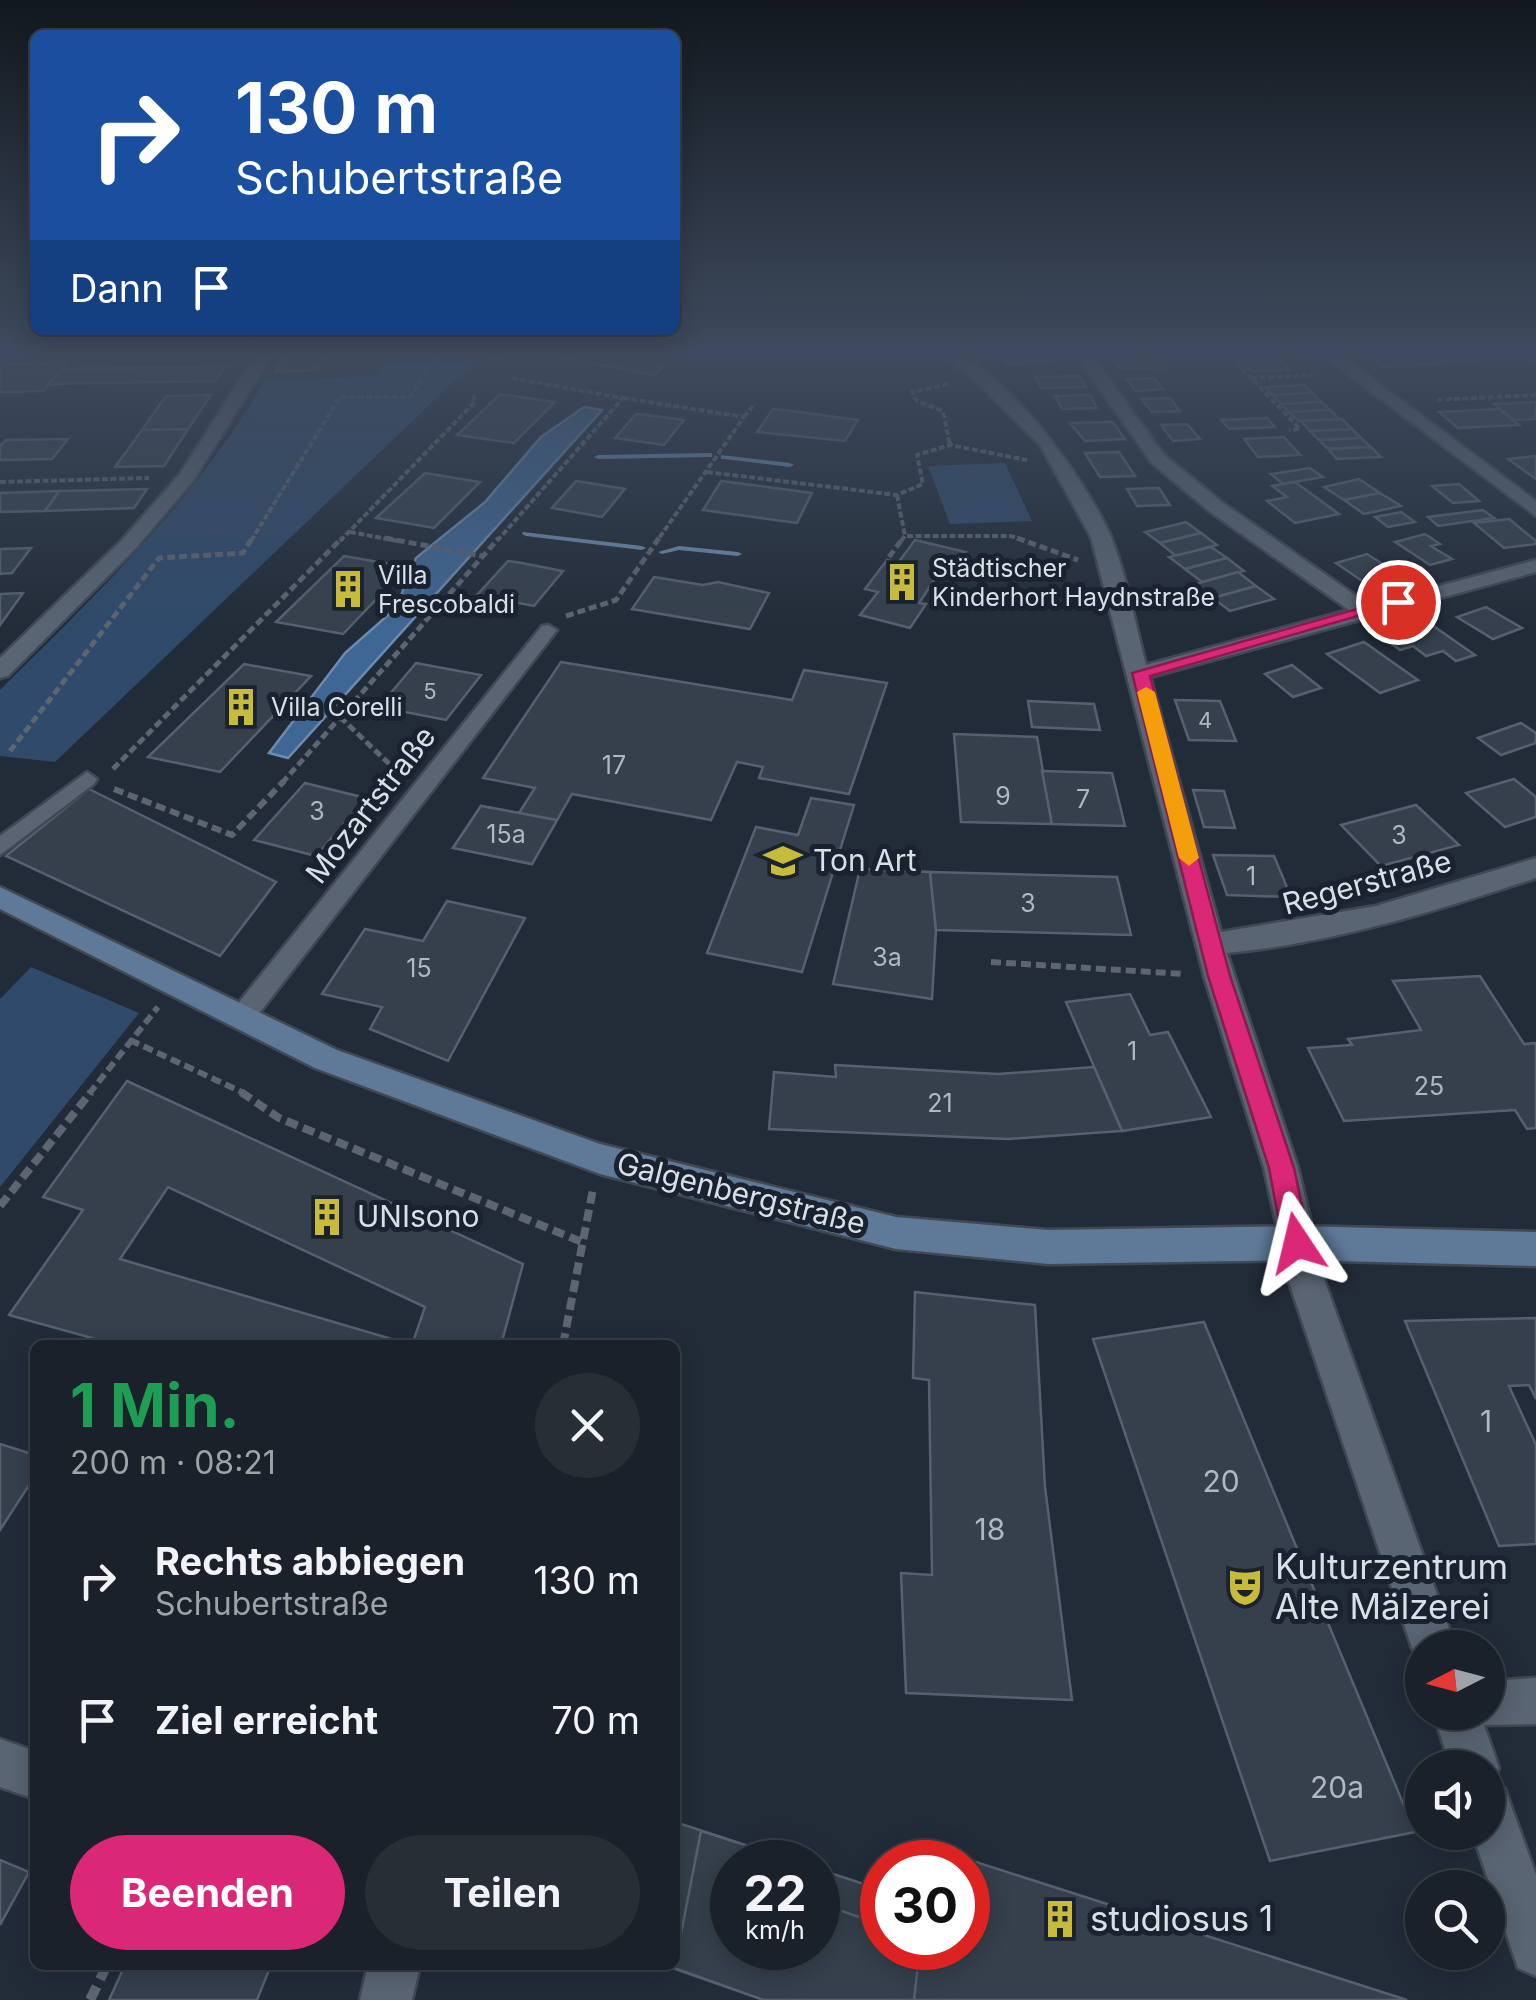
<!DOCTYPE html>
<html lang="de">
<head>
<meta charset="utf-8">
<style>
	:root { --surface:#1a212a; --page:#272e36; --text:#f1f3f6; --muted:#9fa3a8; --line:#383e47; --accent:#db2777 }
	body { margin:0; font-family:Inter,sans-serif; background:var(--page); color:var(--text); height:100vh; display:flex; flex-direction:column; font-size:38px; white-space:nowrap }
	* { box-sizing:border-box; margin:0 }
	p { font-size:32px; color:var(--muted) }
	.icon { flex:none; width:55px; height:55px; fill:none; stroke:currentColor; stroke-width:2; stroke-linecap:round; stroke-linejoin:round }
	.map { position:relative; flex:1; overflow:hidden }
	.side { position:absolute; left:30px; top:1340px; width:650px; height:630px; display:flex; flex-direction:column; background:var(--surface); border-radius:15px; box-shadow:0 5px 25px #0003,0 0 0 2px var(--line) }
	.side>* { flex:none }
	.banner { position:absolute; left:30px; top:30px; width:650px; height:305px; border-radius:15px; box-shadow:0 5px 25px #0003,0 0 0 2px var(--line); background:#1a4fa0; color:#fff; overflow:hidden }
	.needle { width:65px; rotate:264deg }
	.tools { position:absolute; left:1405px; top:1630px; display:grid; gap:20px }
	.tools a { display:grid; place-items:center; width:100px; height:100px; border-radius:50%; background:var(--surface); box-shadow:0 5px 25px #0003,0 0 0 2px var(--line); font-size:50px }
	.speed { position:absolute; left:710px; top:1840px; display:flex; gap:20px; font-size:50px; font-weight:700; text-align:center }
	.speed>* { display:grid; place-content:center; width:130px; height:130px; border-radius:50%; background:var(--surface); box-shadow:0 5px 25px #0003,0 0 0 2px var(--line); line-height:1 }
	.speed small { font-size:25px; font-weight:400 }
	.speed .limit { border:15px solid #d22; background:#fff; color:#111 }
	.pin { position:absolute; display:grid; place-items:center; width:85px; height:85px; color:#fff; margin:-42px; border:5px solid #fff; border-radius:50%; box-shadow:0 2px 10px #0007 }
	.me { position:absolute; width:110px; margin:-55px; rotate:350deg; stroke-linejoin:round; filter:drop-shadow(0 0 8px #0008) }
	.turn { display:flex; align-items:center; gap:35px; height:210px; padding:0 40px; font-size:45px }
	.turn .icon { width:130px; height:130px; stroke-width:2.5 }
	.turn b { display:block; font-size:70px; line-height:85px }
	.then { display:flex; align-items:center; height:95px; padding:0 40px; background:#0003; gap:20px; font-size:38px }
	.round { display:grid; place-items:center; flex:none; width:105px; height:105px; border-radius:52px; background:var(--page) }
	.overview { display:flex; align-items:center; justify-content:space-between; height:170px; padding:0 40px }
	h1 { font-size:60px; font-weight:700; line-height:75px; color:#1e9e55 }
	.primary-button { display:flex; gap:20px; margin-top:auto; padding:20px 40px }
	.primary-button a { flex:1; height:115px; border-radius:60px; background:var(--accent); color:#fff; font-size:40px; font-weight:700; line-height:115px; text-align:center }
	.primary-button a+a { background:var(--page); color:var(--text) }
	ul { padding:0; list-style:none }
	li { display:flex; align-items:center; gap:30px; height:140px; padding:0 40px }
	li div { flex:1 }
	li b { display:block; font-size:38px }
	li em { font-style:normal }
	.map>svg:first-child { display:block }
	.green { fill:#2f4a6a }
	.water { fill:#3f6795; stroke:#6d8bae; stroke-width:2.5 }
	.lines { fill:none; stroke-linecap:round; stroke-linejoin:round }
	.stream { fill:#6d8bae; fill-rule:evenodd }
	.building { fill:#35404c; stroke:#56616f; stroke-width:2.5 }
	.lane-casing { stroke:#404953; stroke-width:5 }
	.street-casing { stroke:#404953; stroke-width:5 }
	.secondary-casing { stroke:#404953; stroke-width:5 }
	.path-far4 { stroke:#5c6570; stroke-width:4; stroke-dasharray:6 2.5; stroke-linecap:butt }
	.path-far3 { stroke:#5c6570; stroke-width:5; stroke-dasharray:8 4; stroke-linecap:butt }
	.path-far2 { stroke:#5c6570; stroke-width:6; stroke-dasharray:10 5; stroke-linecap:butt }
	.path-far1 { stroke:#5c6570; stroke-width:8; stroke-dasharray:12 6; stroke-linecap:butt }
	.path { stroke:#5c6570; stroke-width:10; stroke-dasharray:15 8; stroke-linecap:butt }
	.lane { fill:#596572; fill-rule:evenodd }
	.street { fill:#596572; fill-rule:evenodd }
	.secondary { fill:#5f7998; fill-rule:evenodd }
	.route { fill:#db2777; stroke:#8e194d; stroke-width:2.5 }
	.slow { fill:#f59e0b }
	.labels { text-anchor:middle; stroke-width:10; stroke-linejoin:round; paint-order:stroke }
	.far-number-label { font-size:22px; fill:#afb7c0 }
	.far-poi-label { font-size:25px; fill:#d8dfe7; stroke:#19222e; text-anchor:start }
	.number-label { font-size:25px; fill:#afb7c0 }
	.street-label { font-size:30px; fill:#d8dfe7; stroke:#19222e }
	.poi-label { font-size:30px; fill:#d8dfe7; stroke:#19222e; text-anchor:start }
	.near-number-label { font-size:30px; fill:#afb7c0 }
	.near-poi-label { font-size:35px; fill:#d8dfe7; stroke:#19222e; text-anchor:start }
</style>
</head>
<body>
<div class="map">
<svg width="1536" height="2000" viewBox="0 0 1536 2000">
	<rect width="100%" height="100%" fill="#222c38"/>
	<g class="green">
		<path d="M 392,350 L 487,350 L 55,762 L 0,756 L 0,690 C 98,593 194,501 265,381 L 375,376 Z"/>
		<polygon points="1005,463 1032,521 950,524 928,466"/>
		<polygon points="31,967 139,1013 0,1187 0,999"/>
	</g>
	<polygon class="water" points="584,407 602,410 288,758 269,753 345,653 396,608 416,558 485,502 541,437"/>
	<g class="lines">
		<g class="stream">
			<polygon points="709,453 712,453 712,457 598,459 594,457 598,455"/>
			<polygon points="721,455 790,463 794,465 790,467 724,459 721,459"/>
			<polygon points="523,532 642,546 646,548 642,550 526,536 522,534"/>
			<polygon points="679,546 738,552 742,554 738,556 679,550 662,554 658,552"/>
		</g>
	</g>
	<g class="building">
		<polygon points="375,350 370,361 320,363 326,350"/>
		<polygon points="553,350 656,350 676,353 655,375 547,355"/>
		<polygon points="837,350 901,350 905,353 868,360"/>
		<polygon points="1488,350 1500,359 1439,361 1426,350"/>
		<polygon points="326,351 317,370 276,372 286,352"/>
		<polygon points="1043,351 1050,362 1007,364 1001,352"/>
		<polygon points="1427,351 1443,364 1382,367 1367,353"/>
		<polygon points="1274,354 1282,362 1244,364 1237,356"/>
		<polygon points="1161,357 1169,367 1120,369 1112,358"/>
		<polygon points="68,362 43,391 0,392 0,364"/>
		<polygon points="1282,362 1289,370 1251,371 1244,364"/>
		<polygon points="225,366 215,381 49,384 63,369"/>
		<polygon points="1079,376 1086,387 1041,388 1035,377"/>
		<polygon points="1154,378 1163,389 1135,391 1127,379"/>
		<polygon points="1304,385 1312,393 1273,395 1265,387"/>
		<polygon points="1312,393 1321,402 1281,404 1273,395"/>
		<polygon points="500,394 555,402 514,443 457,435"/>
		<polygon points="211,395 188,429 142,430 166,396"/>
		<polygon points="1090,395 1097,408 1062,409 1055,396"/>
		<polygon points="1170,398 1180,411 1152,412 1141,399"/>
		<polygon points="1321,402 1330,410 1289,412 1281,404"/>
		<polygon points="1536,402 1536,419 1514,420 1494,404"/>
		<polygon points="773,409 799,412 858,420 845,441 757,432"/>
		<polygon points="1499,409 1519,425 1458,428 1439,412"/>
		<polygon points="1330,410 1339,419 1298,421 1289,412"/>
		<polygon points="636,414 647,415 684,420 664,445 615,438"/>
		<polygon points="1267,418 1275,427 1229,429 1221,420"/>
		<polygon points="1342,419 1352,429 1310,431 1301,421"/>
		<polygon points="1113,422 1125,439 1085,441 1070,423"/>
		<polygon points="1187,424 1200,439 1173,441 1161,425"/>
		<polygon points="188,429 164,466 115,467 142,430"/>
		<polygon points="1352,429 1361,438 1319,440 1310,431"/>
		<polygon points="1284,437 1300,455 1258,457 1244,439"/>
		<polygon points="1361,438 1371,447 1328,449 1319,440"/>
		<polygon points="68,439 52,459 0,460 0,446 6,440"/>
		<polygon points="1371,447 1381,457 1337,459 1328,449"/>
		<polygon points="1119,452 1135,476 1100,477 1085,453"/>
		<polygon points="1536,456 1536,479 1508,459"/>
		<polygon points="1310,468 1323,477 1283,484 1271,474"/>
		<polygon points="425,473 480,482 434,528 376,518"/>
		<polygon points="1359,479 1380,493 1344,500 1324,487"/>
		<polygon points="576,481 589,483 625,489 602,517 552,508"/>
		<polygon points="721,481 745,484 812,493 797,523 703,510"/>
		<polygon points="1295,482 1339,514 1295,523 1267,501 1287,497 1272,486"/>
		<polygon points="1459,484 1479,501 1453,503 1432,486"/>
		<polygon points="1159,488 1170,505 1137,506 1127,489"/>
		<polygon points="147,489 134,508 45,511 59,491"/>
		<polygon points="59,491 45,511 0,512 0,493"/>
		<polygon points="1380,493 1401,506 1364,514 1344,500"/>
		<polygon points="1483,510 1494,518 1438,526 1428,517"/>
		<polygon points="1401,512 1415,522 1388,527 1375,517"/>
		<polygon points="1509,519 1536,541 1536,544 1504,548 1474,523"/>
		<polygon points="1186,522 1201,533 1160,543 1145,532"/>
		<polygon points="1201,533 1217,545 1176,556 1160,543"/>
		<polygon points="1425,534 1440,544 1431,546 1452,559 1430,565 1395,542"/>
		<polygon points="915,540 966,552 950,576 939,573 919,603 926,604 910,628 860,615 878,592 865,589 887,560 898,563"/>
		<polygon points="1211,547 1227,558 1185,569 1169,557"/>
		<polygon points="31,548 12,573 0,574 0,549"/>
		<polygon points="1367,554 1397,573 1365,583 1336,563"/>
		<polygon points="344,556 407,567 343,634 276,622"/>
		<polygon points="1227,558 1244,571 1202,582 1185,569"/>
		<polygon points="508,561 522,563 563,571 534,606 477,595"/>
		<polygon points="1238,572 1256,586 1213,598 1196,584"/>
		<polygon points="654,577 703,585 718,582 769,593 750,629 632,609"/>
		<polygon points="1256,586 1274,599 1230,611 1213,598"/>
		<polygon points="23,593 0,625 0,594"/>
		<polygon points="1486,607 1522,628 1493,639 1457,617"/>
		<polygon points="1422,618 1475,655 1456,661 1443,651 1426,656 1413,646 1400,650 1381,636 1408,628 1402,624"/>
		<polygon points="1364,642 1418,680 1380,693 1327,654"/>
		<polygon points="561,662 792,700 804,670 887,683 849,794 759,778 763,767 737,762 711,820 572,794 532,864 453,848 481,806 519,813 535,788 483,778"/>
		<polygon points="416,663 432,666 481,675 446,720 379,707"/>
		<polygon points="244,664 311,676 220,772 148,757"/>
		<polygon points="1292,665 1321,688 1293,697 1265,674"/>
		<polygon points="1175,700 1220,701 1236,741 1189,740"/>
		<polygon points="1028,701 1094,704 1100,730 1032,727"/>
		<polygon points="1521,723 1536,733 1536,743 1501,755 1478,738"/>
		<polygon points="954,734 1037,737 1052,824 961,822"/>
		<polygon points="1042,771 1112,773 1125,826 1052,824"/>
		<polygon points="1514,779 1536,797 1536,817 1505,827 1466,793"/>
		<polygon points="305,783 366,798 316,856 254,840"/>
		<polygon points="89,789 276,882 220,956 6,856"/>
		<polygon points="1193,790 1224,791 1235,828 1204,827"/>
		<polygon points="811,798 854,805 802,972 707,953 756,827 798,835"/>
		<polygon points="1416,805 1459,845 1381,866 1341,825"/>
		<polygon points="481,806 557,820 532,864 453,848"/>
		<polygon points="1213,855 1274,856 1291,897 1227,895"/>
		<polygon points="860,869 930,872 936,930 932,999 833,984"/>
		<polygon points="930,872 1117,877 1131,935 936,930"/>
		<polygon points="447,901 525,918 448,1061 370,1029 382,1007 322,994 365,929 423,941"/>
		<polygon points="1480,976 1524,1044 1536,1043 1536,1128 1527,1129 1515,1110 1344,1121 1308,1048 1352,1045 1348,1039 1421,1030 1393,981"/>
		<polygon points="1130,994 1150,1035 1168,1032 1211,1117 1122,1131 1066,1002"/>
		<polygon points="835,1065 998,1074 1094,1067 1122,1131 1008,1139 769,1129 774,1072 836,1077"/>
		<polygon points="127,1081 523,1264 501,1345 412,1345 425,1307 168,1187 120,1259 412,1345 117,1345 9,1315 83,1210 43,1197"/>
		<polygon points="915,1292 1035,1305 1045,1487 1072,1700 906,1693 901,1573 932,1575 929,1380 913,1378"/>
		<polygon points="1536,1318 1536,1399 1529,1385 1509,1386 1536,1445 1536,1544 1499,1546 1405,1321"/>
		<polygon points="1204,1322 1291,1534 1415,1832 1270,1861 1093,1339"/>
		<polygon points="0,1444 35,1455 35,1476 0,1530"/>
		<polygon points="675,1822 798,1862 732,1862 732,1948 818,1948 818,1869 882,1890 882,1948 968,1948 968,1862 930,1862 932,1848 1407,2000 764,2000 664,1965 675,1965"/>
		<polygon points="701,1831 798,1862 732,1862 732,1948 818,1948 818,1869 829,1873 824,1905 882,1925 882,1948 920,1948 914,2000 764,2000 671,1967 675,1965"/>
		<polygon points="0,1860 29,1872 0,1925"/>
		<polygon points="125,1965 271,1965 257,2000 109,2000"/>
	</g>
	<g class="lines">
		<g class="lane-casing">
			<g id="lane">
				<polygon points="548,625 557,630 554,634 250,1025 232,1025 228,1018 232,1011 542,626"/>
				<polygon points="87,772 97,779 94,784 0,855 0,836"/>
			</g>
		</g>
		<g class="street-casing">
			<g id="street">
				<polygon points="259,350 275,350 193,481 136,548 8,676 0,678 0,658 122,540 180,474"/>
				<polygon points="498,350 515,350 498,364 490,359"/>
				<path d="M 936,350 C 996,350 1089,485 1111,537 C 1127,577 1135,623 1146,665 L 1349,610 L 1209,511 L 1152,463 L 1072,350 L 1088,350 L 1164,455 L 1223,503 L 1369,605 L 1536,560 L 1536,572 L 1150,677 L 1221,932 L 1376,906 L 1536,858 L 1536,878 C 1435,911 1334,943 1227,953 L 1298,1168 L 1325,1282 L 1456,1648 L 1422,1648 L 1422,1666 L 1412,1648 L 1289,1282 L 1264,1168 L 1204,976 L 1091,537 L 1040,445 L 975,380 Z"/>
				<polygon points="1316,350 1334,350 1536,501 1536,516"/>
				<polygon points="1516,350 1534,350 1536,364"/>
				<polygon points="1536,1678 1536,1724 1484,1725 1499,1768 1492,1784 1505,1789 1536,1875 1536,1976 1518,1968 1472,1832 1488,1832 1488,1768 1451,1768 1433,1712 1488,1712 1488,1681"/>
				<polygon points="0,1739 35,1751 35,1799 0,1787"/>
				<polygon points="368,1965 420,1965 412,2000 360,2000"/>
			</g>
		</g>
		<g class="secondary-casing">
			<polygon id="secondary" points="0,887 337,1050 600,1144 896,1217 1048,1230 1297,1226 1536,1232 1536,1266 1297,1260 1048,1264 896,1249 600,1174 315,1068 0,909"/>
		</g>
		<g class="path-far4">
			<polyline points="1224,350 1300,429 1289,430"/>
			<polyline points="1251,378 1313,375"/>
			<polyline points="948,384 912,392 917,401 943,411 950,445"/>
			<polyline points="623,398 744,417 657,541"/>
			<polyline points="1437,400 1536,395"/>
			<polyline points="744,417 755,403"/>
			<polyline points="707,472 897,495 923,484 917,455 950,445 1027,460"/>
			<polyline points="0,482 149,478"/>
			<polyline points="897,495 905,536"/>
			<polyline points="350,532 398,541"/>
			<polyline points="251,541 340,397 410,397 440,350"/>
			<polyline points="340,541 475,402 473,395"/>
			<polyline points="497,541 623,398 511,378"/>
			<polyline points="901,541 905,536 1011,536 1024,541"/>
		</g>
		<g class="path-far3">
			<polyline points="385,538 482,556"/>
			<polyline points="1017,538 1078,560"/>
			<polyline points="889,557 903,538"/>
			<polyline points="566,616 616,600 659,538"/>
			<polyline points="340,717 401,775"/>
			<polyline points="10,751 159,558 243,553 252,538"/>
			<polyline points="113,769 342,538"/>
			<polyline points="282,783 499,538"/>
		</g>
		<g class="path-far2">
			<polyline points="114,789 232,835 284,781"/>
			<polyline points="991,962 1184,974"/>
			<polyline points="130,1040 246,1094"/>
			<polyline points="89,1094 158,1007"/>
		</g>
		<g class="path-far1">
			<polyline points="241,1092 279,1118 582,1242"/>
			<polyline points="0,1206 91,1092"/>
			<polyline points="563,1345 593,1189"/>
		</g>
		<polyline class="path" points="90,2000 107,1965"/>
		<use href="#lane" class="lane"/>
		<use href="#street" class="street"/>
		<use href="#secondary" class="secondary"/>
	</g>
	<linearGradient id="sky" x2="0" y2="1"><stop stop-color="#13181f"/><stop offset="0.56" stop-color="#3e4b5e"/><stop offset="1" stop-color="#3e4b5e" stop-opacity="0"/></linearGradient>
	<rect width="1536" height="630" fill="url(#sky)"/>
	<polygon class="route" points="1392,599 1406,602 1150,676 1230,976 1294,1168 1310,1243 1306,1252 1297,1255 1287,1252 1283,1243 1269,1168 1208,976 1132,673"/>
	<polygon class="slow" points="1146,687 1155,692 1199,858 1189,866 1179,858 1137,692"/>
	<defs>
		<g id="building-bare" transform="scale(3)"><path d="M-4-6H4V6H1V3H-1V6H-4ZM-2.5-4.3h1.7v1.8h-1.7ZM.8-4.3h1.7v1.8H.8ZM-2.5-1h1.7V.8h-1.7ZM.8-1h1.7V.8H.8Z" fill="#c8bb3b" stroke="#19222e" stroke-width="2.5" paint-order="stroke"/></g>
		<g id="school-bare" transform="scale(3)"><path d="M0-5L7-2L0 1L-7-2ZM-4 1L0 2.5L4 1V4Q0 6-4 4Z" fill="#c8bb3b" stroke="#19222e" stroke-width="2.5" paint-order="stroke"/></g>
		<g id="theatre-bare" transform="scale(3)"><path d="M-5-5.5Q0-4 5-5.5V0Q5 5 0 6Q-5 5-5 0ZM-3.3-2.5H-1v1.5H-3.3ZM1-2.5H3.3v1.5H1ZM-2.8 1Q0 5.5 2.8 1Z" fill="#c8bb3b" stroke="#19222e" stroke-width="2.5" paint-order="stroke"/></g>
	</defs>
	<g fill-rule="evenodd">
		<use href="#building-bare" x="902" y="582"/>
		<use href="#building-bare" x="348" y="589"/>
		<use href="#building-bare" x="241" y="707"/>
		<use href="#school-bare" x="783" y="861"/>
		<use href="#building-bare" x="327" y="1217"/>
		<use href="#theatre-bare" x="1245" y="1587"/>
		<use href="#building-bare" x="1060" y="1919"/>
	</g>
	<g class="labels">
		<g class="far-number-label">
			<text x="430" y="699">5</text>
			<text x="1205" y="728">4</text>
		</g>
		<g class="far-poi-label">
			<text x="932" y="577">Städtischer<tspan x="932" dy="29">Kinderhort Haydnstraße</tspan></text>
			<text x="378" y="584">Villa<tspan x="378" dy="29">Frescobaldi</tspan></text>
			<text x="271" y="716">Villa Corelli</text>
		</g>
		<g class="number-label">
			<text x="614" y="774">17</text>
			<text x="1003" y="805">9</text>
			<text x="1083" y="808">7</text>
			<text x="317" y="820">3</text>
			<text x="506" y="843">15a</text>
			<text x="1399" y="844">3</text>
			<text x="1251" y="885">1</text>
			<text x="1028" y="912">3</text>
			<text x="887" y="966">3a</text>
			<text x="419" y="977">15</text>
			<text x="1132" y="1060">1</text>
			<text x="1429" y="1095">25</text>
			<text x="940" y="1112">21</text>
		</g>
		<g class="street-label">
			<text transform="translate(371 805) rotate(-52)" y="10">Mozartstraße</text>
			<text transform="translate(1367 883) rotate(-15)" y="10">Regerstraße</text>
			<text transform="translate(741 1194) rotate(14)" y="10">Galgenbergstraße</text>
		</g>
		<g class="poi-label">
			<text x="813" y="871">Ton Art</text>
			<text x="357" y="1227">UNIsono</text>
		</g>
		<g class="near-number-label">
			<text x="1486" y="1432">1</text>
			<text x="1221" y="1492">20</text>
			<text x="990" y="1540">18</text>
			<text x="1337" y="1798">20a</text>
		</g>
		<g class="near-poi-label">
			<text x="1275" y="1579">Kulturzentrum<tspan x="1275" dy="40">Alte Mälzerei</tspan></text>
			<text x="1090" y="1931">studiosus 1</text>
		</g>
	</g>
</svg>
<div class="tools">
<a><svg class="needle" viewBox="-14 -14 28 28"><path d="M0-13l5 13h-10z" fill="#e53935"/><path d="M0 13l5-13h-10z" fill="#9fa3a8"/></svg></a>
<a><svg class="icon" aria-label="sound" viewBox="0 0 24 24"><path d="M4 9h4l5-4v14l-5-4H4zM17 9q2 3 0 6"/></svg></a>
<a><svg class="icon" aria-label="search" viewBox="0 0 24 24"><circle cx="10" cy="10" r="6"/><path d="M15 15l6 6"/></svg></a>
</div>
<div class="speed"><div>22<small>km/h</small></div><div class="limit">30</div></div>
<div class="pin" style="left:1398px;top:602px;background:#d93025"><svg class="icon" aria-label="arrive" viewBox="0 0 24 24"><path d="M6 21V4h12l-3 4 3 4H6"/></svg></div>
<svg class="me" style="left:1297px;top:1243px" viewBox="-20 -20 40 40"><path d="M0-17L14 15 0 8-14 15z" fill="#db2777" stroke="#fff" stroke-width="4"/></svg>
<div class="banner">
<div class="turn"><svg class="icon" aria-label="right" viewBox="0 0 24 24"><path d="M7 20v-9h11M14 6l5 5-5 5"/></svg><div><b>130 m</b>Schubertstraße</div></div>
<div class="then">Dann<svg class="icon" aria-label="arrive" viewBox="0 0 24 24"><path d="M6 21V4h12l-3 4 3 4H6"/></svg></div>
</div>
<section class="side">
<div class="overview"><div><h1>1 Min.</h1><p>200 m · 08:21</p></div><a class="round"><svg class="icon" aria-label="close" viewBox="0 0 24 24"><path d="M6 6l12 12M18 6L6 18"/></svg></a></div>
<ul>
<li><svg class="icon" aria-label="right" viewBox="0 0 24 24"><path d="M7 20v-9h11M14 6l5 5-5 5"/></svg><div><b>Rechts abbiegen</b><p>Schubertstraße</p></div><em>130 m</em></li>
<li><svg class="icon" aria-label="arrive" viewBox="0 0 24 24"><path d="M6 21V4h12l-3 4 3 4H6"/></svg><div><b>Ziel erreicht</b></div><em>70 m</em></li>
</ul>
<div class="primary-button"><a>Beenden</a><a>Teilen</a></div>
</section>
</div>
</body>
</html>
